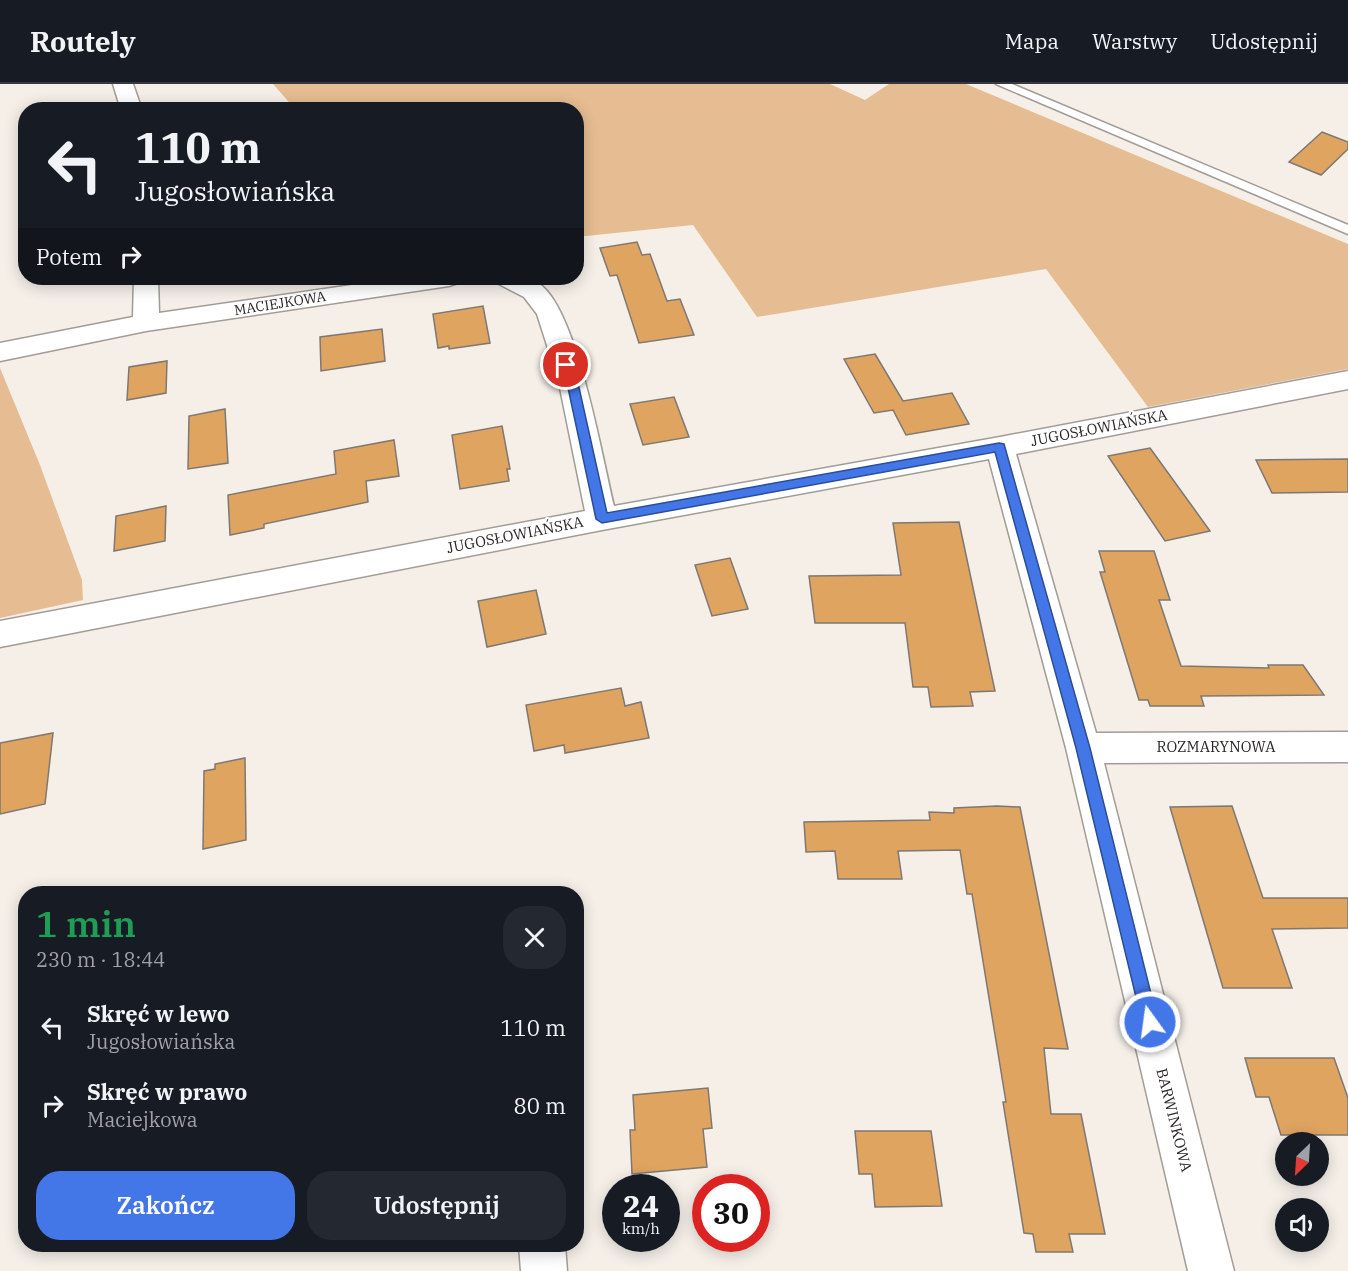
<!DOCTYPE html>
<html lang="pl">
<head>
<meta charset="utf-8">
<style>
	:root { --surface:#171b24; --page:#242831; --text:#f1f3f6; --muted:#9ea1a6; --line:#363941; --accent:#4376e7 }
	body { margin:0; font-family:"IBM Plex Serif",serif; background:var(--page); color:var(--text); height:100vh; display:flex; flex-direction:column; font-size:22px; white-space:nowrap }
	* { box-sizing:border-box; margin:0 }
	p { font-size:20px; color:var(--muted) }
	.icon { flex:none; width:33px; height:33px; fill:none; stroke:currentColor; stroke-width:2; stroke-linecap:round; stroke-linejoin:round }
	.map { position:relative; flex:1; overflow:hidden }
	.side { position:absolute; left:18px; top:802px; width:566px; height:366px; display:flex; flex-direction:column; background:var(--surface); border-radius:24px; box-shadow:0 3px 15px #0003 }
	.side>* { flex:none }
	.top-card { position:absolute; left:18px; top:18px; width:566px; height:183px; border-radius:24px; box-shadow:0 3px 15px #0003; background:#171b24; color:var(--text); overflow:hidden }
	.needle { width:39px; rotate:205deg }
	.fabs { position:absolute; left:1275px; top:1048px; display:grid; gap:12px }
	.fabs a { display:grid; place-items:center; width:54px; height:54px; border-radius:50%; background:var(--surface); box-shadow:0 3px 15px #0003; font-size:30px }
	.speed { position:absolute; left:602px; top:1090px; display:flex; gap:12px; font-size:30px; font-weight:700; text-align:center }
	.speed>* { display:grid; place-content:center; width:78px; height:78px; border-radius:50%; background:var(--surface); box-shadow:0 3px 15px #0003; line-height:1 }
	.speed small { font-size:15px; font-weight:400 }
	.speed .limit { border:9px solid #d22; background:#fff; color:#111 }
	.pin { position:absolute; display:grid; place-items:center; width:51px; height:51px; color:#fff; margin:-26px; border:3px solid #fff; border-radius:50%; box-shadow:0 2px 6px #0007 }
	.me { position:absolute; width:66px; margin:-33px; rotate:346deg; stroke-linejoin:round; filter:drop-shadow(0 0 4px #0008) }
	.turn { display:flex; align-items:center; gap:21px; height:126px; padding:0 18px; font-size:27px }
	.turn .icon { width:78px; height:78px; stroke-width:2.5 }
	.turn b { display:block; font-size:42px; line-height:51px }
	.then { display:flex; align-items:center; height:57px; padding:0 18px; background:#0003; gap:12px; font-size:22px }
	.round { display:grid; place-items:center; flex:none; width:63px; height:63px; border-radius:24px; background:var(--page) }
	.head { display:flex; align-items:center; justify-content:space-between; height:102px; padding:0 18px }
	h1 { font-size:36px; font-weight:600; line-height:45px; color:#1e9e55 }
	.action { display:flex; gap:12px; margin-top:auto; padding:12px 18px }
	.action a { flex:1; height:69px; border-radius:24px; background:var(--accent); color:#fff; font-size:24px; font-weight:600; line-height:69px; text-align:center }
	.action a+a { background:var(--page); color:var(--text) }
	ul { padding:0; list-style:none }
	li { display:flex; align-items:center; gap:18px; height:78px; padding:0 18px }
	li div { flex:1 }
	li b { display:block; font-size:22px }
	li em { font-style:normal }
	header { display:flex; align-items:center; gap:36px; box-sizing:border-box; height:84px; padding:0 30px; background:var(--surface); border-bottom:2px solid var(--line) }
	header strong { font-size:28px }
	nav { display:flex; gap:33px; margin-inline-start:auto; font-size:21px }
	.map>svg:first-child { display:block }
	.green { fill:#e6bd92 }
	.building { fill:#e0a461; stroke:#7e7872; stroke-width:1.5 }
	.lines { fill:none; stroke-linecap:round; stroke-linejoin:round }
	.lane-casing { stroke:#a29c96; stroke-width:3 }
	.street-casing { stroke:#a29c96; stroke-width:3 }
	.lane { fill:#fff; fill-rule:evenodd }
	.street { fill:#fff; fill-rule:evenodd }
	.route { fill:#4376e7; stroke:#2c4d96; stroke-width:1.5 }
	.labels { text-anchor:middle; stroke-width:4.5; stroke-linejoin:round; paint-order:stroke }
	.far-street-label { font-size:14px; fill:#2a2825; stroke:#fff }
	.street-label { font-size:15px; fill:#2a2825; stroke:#fff }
</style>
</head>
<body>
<header>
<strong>Routely</strong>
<nav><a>Mapa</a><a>Warstwy</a><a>Udostępnij</a></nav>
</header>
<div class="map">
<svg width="1348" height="1187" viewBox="0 0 1348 1187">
	<rect width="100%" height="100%" fill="#f5efe8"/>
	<g class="green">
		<polygon points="273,0 830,0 865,16 889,0 966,0 1348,160 1348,285 1148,323 1046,185 757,233 693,141 576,153 576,26 295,25"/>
		<polygon points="0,284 40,381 82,496 83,516 0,534"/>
	</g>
	<g class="building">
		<polygon points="1322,48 1348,58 1348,65 1321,91 1289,78"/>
		<polygon points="637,158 642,171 650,170 667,217 680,215 694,251 639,259 617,191 610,192 600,164"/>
		<polygon points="483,222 490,259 449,265 449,262 438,264 433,230"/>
		<polygon points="382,245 385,277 321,287 320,253"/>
		<polygon points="875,270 903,317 952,309 969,340 906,351 893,326 874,329 844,275"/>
		<polygon points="167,277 166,309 127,316 129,283"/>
		<polygon points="674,313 689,353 643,361 630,320"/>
		<polygon points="225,325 228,379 188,385 189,332"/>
		<polygon points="502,342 510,385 507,385 509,397 460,405 452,351"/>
		<polygon points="394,356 399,392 366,397 368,418 264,440 264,444 230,451 228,411 336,390 334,367"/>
		<polygon points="1150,364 1192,422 1210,447 1165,457 1108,372"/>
		<polygon points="1348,375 1348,408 1272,409 1256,376"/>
		<polygon points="166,422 165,457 114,467 116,432"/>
		<polygon points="959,438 995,607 970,608 973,622 931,623 928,603 913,603 905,539 815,539 809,492 901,491 893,439"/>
		<polygon points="1099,467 1154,467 1170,516 1159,516 1181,582 1269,584 1268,581 1303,581 1324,611 1201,612 1204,622 1150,622 1148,616 1139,616 1100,488 1105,488"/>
		<polygon points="730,474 748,525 712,532 695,481"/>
		<polygon points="536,506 546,550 487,563 478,517"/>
		<polygon points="621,604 625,622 641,618 649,654 565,669 564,661 534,667 526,621"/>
		<polygon points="53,649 45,720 0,730 0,659"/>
		<polygon points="245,674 246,756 203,765 204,687 215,685 215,680"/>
		<polygon points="997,722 1020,723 1068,965 1044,964 1051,1030 1081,1030 1105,1150 1069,1150 1073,1168 1036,1168 1033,1150 1024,1149 1003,1018 1006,1018 972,810 967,810 960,766 898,767 902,795 838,795 835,767 806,768 804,738 930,736 929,728 954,729 954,724"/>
		<polygon points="1232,722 1263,814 1348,814 1348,844 1272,845 1292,904 1223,904 1170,723"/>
		<polygon points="1245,974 1334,974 1348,1014 1348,1051 1281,1051 1269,1013 1256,1013"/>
		<polygon points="708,1004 712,1044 703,1045 707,1083 632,1090 630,1046 635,1046 633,1011"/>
		<polygon points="855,1047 931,1047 942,1122 875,1123 872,1090 859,1090"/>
	</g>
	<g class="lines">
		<g class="lane-casing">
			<polygon id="lane" points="996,0 1012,0 1348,141 1348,150"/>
		</g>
		<g class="street-casing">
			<g id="street">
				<polygon points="113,0 133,0 142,26 121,26"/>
				<polygon points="134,194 158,194 159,229 400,194 461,194 458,199 449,202 146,247 0,277 0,259 133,233"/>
				<path d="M 494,194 C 509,192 529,191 542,202 C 578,232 602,373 614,422 L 1000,353 L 1348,287 L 1348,305 L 1016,370 L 1096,649 L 1348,648 L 1348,678 L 1104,679 L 1234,1187 L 1188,1187 L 1066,664 L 989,375 L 602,446 L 0,563 L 0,537 L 585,427 L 559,299 L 537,230 L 524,213 L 497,199 Z"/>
				<polygon points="519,1161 565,1161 567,1187 521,1187"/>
			</g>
		</g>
		<use href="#lane" class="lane"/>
		<use href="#street" class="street"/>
	</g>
	<polygon class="route" points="566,278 572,281 578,299 607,429 999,359 1004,360 1090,664 1158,938 1156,943 1150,946 1144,943 1142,938 1076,664 995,368 602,439 596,435 567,299 561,281"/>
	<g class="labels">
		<g class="far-street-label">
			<text transform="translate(280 219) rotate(-9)" y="5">MACIEJKOWA</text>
		</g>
		<g class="street-label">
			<text transform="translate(1099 344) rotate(-11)" y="5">JUGOSŁOWIAŃSKA</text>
			<text transform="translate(515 451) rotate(-11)" y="5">JUGOSŁOWIAŃSKA</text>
			<text x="1216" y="668">ROZMARYNOWA</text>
			<text transform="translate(1174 1036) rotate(76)" y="5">BARWINKOWA</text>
		</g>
	</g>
</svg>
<div class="fabs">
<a><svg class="needle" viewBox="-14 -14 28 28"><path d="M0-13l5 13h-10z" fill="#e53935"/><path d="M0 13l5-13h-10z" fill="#9ea1a6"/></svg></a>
<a><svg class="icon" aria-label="sound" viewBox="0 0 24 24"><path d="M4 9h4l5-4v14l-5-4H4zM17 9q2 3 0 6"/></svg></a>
</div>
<div class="speed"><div>24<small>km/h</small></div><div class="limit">30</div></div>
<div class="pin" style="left:566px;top:281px;background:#d93025"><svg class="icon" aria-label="arrive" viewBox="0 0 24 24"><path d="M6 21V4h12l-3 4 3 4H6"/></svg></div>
<svg class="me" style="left:1150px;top:938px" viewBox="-20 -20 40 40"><circle r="17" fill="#4376e7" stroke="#fff" stroke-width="3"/><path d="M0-11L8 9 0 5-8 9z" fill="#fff"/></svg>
<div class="top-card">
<div class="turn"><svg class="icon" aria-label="left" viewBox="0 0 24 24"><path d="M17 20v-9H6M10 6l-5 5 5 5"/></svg><div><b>110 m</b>Jugosłowiańska</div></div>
<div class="then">Potem<svg class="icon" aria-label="right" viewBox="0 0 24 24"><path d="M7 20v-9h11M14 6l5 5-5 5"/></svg></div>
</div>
<section class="side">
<div class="head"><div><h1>1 min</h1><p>230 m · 18:44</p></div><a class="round"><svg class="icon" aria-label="close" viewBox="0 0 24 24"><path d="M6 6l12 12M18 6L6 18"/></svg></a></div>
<ul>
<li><svg class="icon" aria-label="left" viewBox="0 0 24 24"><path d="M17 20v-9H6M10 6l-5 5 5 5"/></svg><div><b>Skręć w lewo</b><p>Jugosłowiańska</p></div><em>110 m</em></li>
<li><svg class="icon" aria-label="right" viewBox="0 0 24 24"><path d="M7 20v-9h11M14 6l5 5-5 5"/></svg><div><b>Skręć w prawo</b><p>Maciejkowa</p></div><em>80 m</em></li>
</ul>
<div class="action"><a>Zakończ</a><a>Udostępnij</a></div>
</section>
</div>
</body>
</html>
